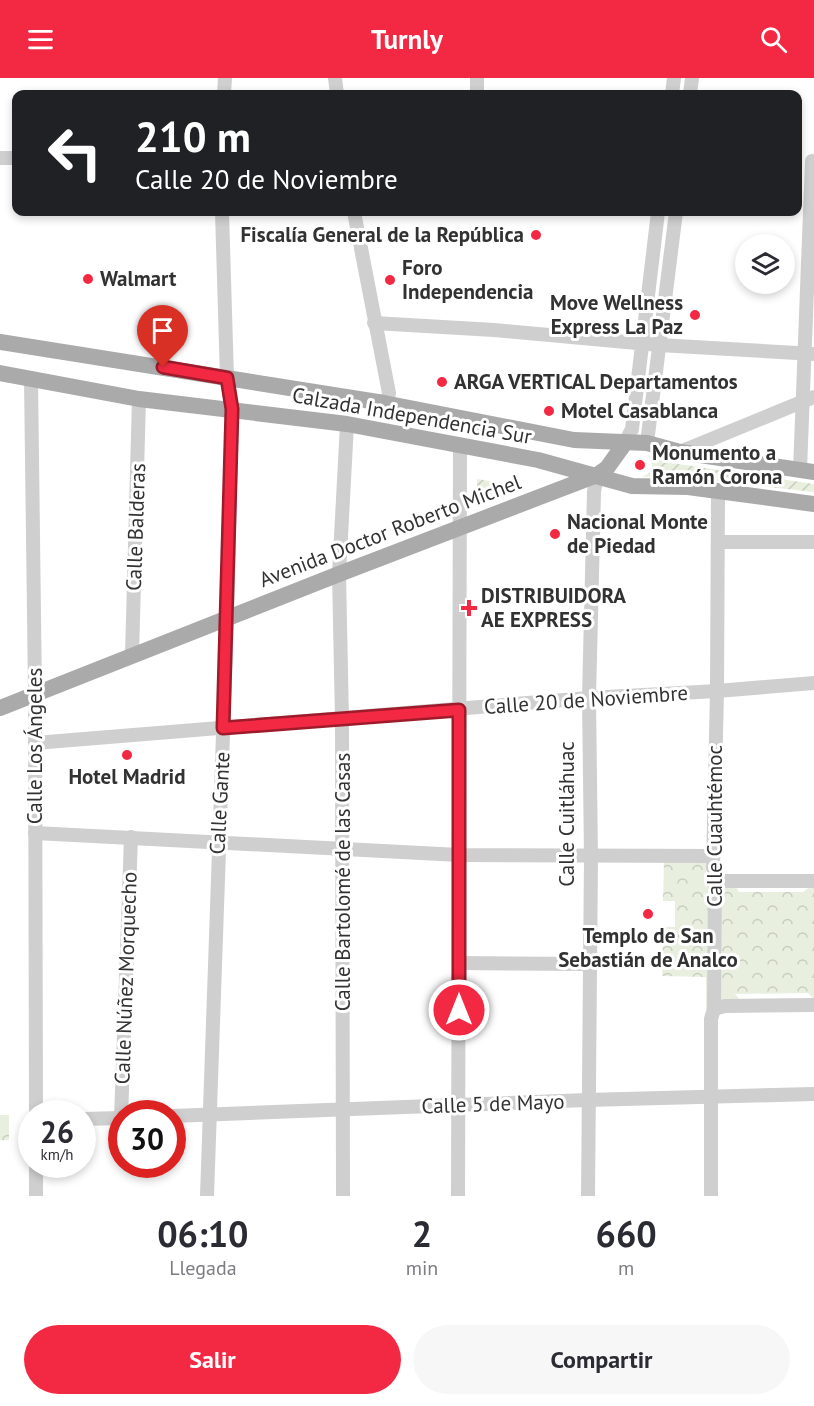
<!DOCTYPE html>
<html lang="es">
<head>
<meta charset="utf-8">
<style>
	:root { --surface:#fff; --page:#f7f7f7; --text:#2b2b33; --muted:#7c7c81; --accent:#f32943 }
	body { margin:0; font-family:"PT Sans",sans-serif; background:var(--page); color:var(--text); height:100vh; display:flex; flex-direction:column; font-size:22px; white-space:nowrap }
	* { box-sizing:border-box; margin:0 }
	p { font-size:20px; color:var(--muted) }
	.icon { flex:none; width:33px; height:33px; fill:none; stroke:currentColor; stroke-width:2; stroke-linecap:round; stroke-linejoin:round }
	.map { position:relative; height:1118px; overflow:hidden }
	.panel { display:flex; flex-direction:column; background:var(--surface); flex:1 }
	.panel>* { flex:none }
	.top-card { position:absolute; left:12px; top:12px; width:790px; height:126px; border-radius:12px; box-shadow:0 3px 9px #0003; background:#202124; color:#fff; overflow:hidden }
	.tools { position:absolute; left:735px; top:156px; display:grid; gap:12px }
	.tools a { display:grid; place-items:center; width:60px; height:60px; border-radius:50%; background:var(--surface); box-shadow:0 3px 9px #0003; font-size:30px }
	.speed { position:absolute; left:18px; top:1022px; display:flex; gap:12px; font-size:30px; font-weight:700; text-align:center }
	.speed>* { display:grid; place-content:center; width:78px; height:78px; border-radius:50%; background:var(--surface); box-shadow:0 3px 9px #0003; line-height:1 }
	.speed small { font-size:15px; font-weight:400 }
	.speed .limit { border:9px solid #d22; background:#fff; color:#111 }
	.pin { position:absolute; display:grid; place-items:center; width:51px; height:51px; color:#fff; margin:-62px -26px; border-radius:50% 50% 50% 0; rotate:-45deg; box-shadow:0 0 6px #0007 }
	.pin .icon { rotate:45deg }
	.me { position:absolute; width:66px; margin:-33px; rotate:0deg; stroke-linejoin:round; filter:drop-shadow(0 0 4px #0008) }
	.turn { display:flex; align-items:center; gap:21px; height:126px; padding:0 24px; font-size:27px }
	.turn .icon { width:78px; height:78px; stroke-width:2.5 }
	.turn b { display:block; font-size:42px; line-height:51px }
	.eta { display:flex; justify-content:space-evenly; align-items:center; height:102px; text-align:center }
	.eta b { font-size:36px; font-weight:700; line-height:42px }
	.primary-button { display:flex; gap:12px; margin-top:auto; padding:12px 24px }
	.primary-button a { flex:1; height:69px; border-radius:36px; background:var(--accent); color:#fff; font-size:24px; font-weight:700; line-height:69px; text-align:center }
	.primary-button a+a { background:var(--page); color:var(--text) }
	header { display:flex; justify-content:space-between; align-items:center; height:78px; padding:0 24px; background:var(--accent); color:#fff; font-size:27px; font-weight:700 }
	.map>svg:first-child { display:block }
	.park { fill:url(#park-crowns) }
	.garden { fill:url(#garden-furrows) }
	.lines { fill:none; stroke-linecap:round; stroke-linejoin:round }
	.minor { stroke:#cfcfcf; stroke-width:14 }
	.major { stroke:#aaa; stroke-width:16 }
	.route-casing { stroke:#9e1b2c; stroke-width:15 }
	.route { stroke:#f32943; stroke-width:10 }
	.poi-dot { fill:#f32943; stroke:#fff; stroke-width:2 }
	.labels { text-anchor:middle; stroke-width:6; stroke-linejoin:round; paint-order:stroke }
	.poi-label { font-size:21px; font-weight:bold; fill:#323232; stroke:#fff; text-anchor:start }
	.street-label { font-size:21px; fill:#323232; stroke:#fff }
</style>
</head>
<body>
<header><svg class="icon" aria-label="menu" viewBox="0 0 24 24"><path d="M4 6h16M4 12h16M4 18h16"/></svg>Turnly<svg class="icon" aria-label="search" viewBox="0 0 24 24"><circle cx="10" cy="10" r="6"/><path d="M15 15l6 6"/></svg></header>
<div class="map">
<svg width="814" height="1118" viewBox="0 0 814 1118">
	<defs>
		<pattern id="park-crowns" width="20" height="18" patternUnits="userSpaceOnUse" patternTransform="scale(1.5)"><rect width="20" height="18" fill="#e9efdf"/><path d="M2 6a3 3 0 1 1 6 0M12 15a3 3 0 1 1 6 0" fill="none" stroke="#c8cdc0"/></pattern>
		<pattern id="garden-furrows" width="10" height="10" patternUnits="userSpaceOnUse" patternTransform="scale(1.5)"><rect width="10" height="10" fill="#e9efdf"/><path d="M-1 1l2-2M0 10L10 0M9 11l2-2" fill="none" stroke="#c8cdc0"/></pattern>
	</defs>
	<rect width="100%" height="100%" fill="#fff"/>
	<g class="park">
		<polygon points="664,784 706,785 706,804 734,806 739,814 803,814 814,806 814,921 808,915 735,916 742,925 706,939 706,899 662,898 663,849 675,849 675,823 663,823"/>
		<rect x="0" y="1037" width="9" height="25"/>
	</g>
	<g class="garden">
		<path d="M 647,377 L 671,385 L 814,406 L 814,414 L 670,398 L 642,399 C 653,395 655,385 647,377 Z"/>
		<polygon points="477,401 508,406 509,411 480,422 477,415"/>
	</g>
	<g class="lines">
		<g class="minor">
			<polyline points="335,0 337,16"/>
			<polyline points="224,16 225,0"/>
			<polyline points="477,16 477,0"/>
			<polyline points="672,16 674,0"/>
			<polyline points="690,16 692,0"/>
			<polyline points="0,80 16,80"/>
			<polyline points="354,134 389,315 388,320 384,325"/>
			<polyline points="374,245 494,252 659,267 814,276"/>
			<polyline points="31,301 35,615 36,1035"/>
			<polyline points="625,365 632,351 658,134"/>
			<polyline points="647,365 676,134"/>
			<polyline points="680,374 814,319"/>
			<polyline points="800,392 812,83"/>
			<polyline points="718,464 814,464"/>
			<polyline points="132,577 139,321"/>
			<polyline points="35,665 589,620 717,613 814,605"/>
			<polyline points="35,755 459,777 713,778"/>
			<polyline points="715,796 723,803 814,803"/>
			<polyline points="459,885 589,886"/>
			<polyline points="714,931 725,928 814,927"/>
			<polyline points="172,1038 587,1022 814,1016"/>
			<polyline points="121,1040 131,759"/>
			<polyline points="82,1041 122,1040"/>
			<polyline points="36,1118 36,1086"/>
			<polyline points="207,1118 227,541 232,331 227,300 222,134"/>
			<polyline points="343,1118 342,642 339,496 347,346"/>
			<polyline points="458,1118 460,368"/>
			<polyline points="588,1118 591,779 589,620 594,414 597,397"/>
			<polyline points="711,1118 711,941 714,931 715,796 713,790 717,613 718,414"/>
		</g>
		<g class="major">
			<polyline points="0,264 384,325 574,362 647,365 680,374 814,394"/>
			<polyline points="0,295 139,321 347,346 538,382 632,408 688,409 814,426"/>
			<polyline points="0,630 339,496 597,397 607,390 625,365"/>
		</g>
	</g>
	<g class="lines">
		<g class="route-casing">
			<polyline id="route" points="163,289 227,300 232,331 223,650 459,632 459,932"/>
		</g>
		<use href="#route" class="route"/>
	</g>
	<g class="poi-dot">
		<circle cx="536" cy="157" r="6"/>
		<circle cx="88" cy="201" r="6"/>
		<circle cx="390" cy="202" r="6"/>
		<circle cx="695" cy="237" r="6"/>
		<circle cx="442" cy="304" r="6"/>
		<circle cx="549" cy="333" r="6"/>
		<circle cx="640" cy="387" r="6"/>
		<circle cx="555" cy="456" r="6"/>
		<path d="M466 521h6v6h6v6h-6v6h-6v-6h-6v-6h6z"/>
		<circle cx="127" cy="677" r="6"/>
		<circle cx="648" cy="836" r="6"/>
	</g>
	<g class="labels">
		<g class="poi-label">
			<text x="524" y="164" text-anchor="end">Fiscalía General de la República</text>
			<text x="402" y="197">Foro<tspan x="402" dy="24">Independencia</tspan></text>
			<text x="100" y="208">Walmart</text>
			<text x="683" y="232" text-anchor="end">Move Wellness<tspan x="683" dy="24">Express La Paz</tspan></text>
			<text x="454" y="311">ARGA VERTICAL Departamentos</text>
			<text x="561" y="340">Motel Casablanca</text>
			<text x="652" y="382">Monumento a<tspan x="652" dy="24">Ramón Corona</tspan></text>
			<text x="567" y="451">Nacional Monte<tspan x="567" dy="24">de Piedad</tspan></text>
			<text x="481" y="525">DISTRIBUIDORA<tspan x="481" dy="24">AE EXPRESS</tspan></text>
			<text x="127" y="706" text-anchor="middle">Hotel Madrid</text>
			<text x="648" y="865" text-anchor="middle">Templo de San<tspan x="648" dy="24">Sebastián de Analco</tspan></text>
		</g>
		<g class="street-label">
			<text transform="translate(412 338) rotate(10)" y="7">Calzada Independencia Sur</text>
			<text transform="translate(136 449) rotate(-88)" y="7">Calle Balderas</text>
			<text transform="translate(390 453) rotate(-21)" y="7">Avenida Doctor Roberto Michel</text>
			<text transform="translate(586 622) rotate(-4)" y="7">Calle 20 de Noviembre</text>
			<text transform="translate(35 668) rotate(-90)" y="7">Calle Los Ángeles</text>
			<text transform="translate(220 725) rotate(-87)" y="7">Calle Gante</text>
			<text transform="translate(567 736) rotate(-90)" y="7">Calle Cuitláhuac</text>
			<text transform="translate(715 748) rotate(-90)" y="7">Calle Cuauhtémoc</text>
			<text transform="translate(343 804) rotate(-90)" y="7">Calle Bartolomé de las Casas</text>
			<text transform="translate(126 900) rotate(-88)" y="7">Calle Núñez Morquecho</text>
			<text transform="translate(493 1026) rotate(-2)" y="7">Calle 5 de Mayo</text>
		</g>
	</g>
</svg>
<div class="tools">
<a><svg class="icon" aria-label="layers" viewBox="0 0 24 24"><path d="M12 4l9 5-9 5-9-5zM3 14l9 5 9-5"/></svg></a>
</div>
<div class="speed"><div>26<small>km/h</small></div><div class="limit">30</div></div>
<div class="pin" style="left:163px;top:289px;background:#d93025"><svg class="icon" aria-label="arrive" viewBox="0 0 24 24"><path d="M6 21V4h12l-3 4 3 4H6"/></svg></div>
<svg class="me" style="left:459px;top:932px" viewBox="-20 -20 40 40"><circle r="17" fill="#f32943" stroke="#fff" stroke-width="3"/><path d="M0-11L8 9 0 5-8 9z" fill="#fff"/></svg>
<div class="top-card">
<div class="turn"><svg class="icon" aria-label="left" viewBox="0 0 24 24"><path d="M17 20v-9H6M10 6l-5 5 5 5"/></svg><div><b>210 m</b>Calle 20 de Noviembre</div></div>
</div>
</div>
<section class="panel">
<div class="eta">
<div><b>06:10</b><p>Llegada</p></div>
<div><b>2</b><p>min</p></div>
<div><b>660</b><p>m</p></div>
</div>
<div class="primary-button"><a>Salir</a><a>Compartir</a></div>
</section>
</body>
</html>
